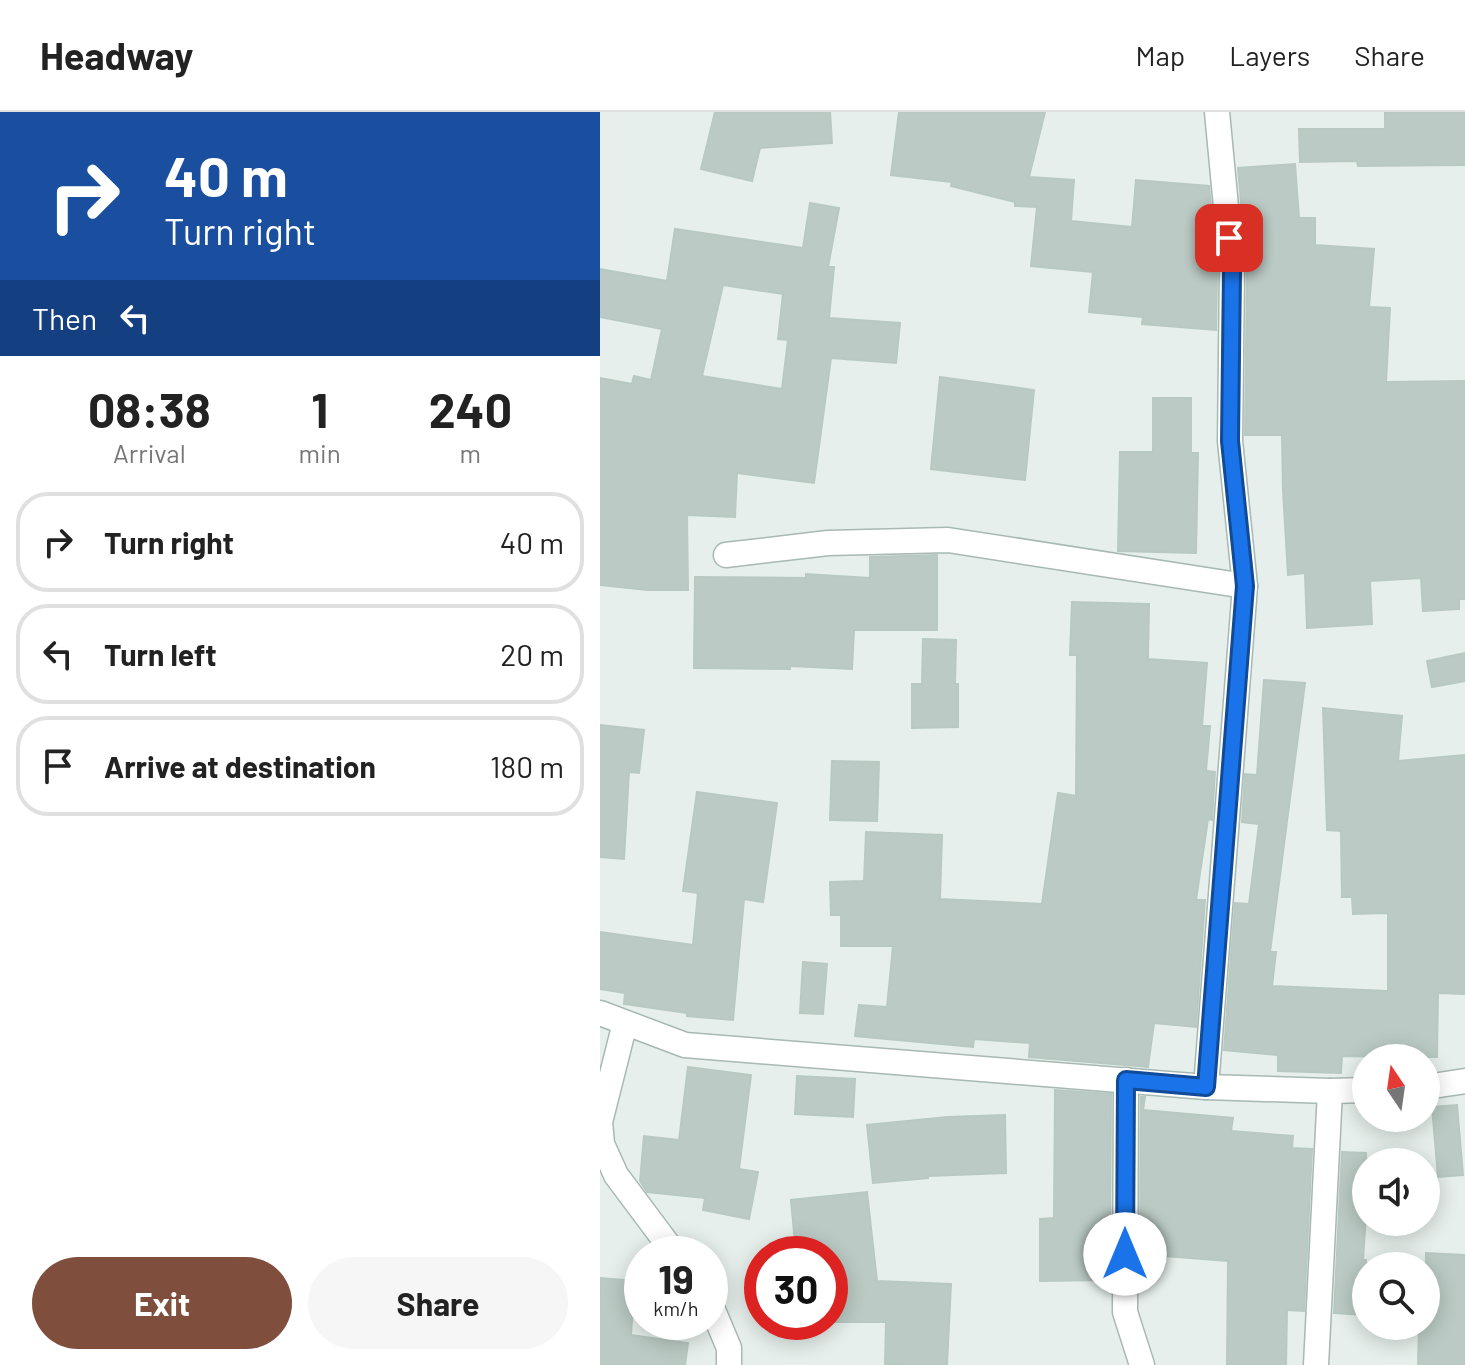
<!DOCTYPE html>
<html lang="en">
<head>
<meta charset="utf-8">
<style>
	:root { --surface:#fff; --page:#f6f6f6; --text:#222; --muted:#767676; --line:#e0e0e0; --accent:#804e3d }
	body { margin:0; font-family:Barlow,sans-serif; background:var(--page); color:var(--text); height:100vh; display:flex; flex-direction:column; font-size:30px; white-space:nowrap }
	* { box-sizing:border-box; margin:0 }
	p { font-size:26px; color:var(--muted) }
	.icon { flex:none; width:44px; height:44px; fill:none; stroke:currentColor; stroke-width:2; stroke-linecap:round; stroke-linejoin:round }
	.map { position:relative; flex:1; overflow:hidden }
	.details { display:flex; flex-direction:column; background:var(--surface); width:600px }
	.details>* { flex:none }
	.banner { background:#1a4fa0; color:#fff; overflow:hidden }
	.needle { width:52px; rotate:347deg }
	.tools { position:absolute; left:752px; top:932px; display:grid; gap:16px }
	.tools a { display:grid; place-items:center; width:88px; height:88px; border-radius:50%; background:var(--surface); box-shadow:0 4px 20px #0003; font-size:40px }
	.speed { position:absolute; left:24px; top:1124px; display:flex; gap:16px; font-size:40px; font-weight:700; text-align:center }
	.speed>* { display:grid; place-content:center; width:104px; height:104px; border-radius:50%; background:var(--surface); box-shadow:0 4px 20px #0003; line-height:1 }
	.speed small { font-size:20px; font-weight:400 }
	.speed .limit { border:12px solid #d22; background:#fff; color:#111 }
	.pin { position:absolute; display:grid; place-items:center; width:68px; height:68px; color:#fff; margin:-34px; border-radius:16px; box-shadow:0 4px 12px #0006 }
	.me { position:absolute; width:88px; margin:-44px; rotate:0deg; stroke-linejoin:round; filter:drop-shadow(0 0 6px #0008) }
	.turn { display:flex; align-items:center; gap:28px; height:168px; padding:0 32px; font-size:36px }
	.turn .icon { width:104px; height:104px; stroke-width:2.5 }
	.turn b { display:block; font-size:56px; line-height:68px }
	.then { display:flex; align-items:center; height:76px; padding:0 32px; background:#0003; gap:16px; font-size:30px }
	.eta { display:flex; justify-content:space-evenly; align-items:center; height:136px; text-align:center }
	.eta b { font-size:48px; font-weight:700; line-height:56px }
	.button { display:flex; gap:16px; margin-top:auto; padding:16px 32px }
	.button a { flex:1; height:92px; border-radius:48px; background:var(--accent); color:#fff; font-size:32px; font-weight:700; line-height:92px; text-align:center }
	.button a+a { background:var(--page); color:var(--text) }
	ul { padding:0; list-style:none }
	li { display:flex; align-items:center; gap:24px; height:100px; margin:0 16px 12px; padding:0 16px; border:4px solid var(--line); border-radius:32px }
	li div { flex:1 }
	li b { display:block; font-size:30px }
	li em { font-style:normal }
	header { display:flex; align-items:center; gap:48px; box-sizing:border-box; height:112px; padding:0 40px; background:var(--surface); border-bottom:2px solid var(--line) }
	header strong { font-size:38px }
	nav { display:flex; gap:44px; margin-inline-start:auto; font-size:28px }
	main { display:flex; flex:1; min-height:0 }
	.map>svg:first-child { display:block }
	.building { fill:#bbcac4; stroke:#b8c9c2; stroke-width:2; fill-rule:evenodd }
	.lines { fill:none; stroke-linecap:round; stroke-linejoin:round }
	.street-casing { stroke:#a8b8b2; stroke-width:27 }
	.street { stroke:#fff; stroke-width:24 }
	.route-casing { stroke:#114b97; stroke-width:20 }
	.route { stroke:#1a73e8; stroke-width:14 }
</style>
</head>
<body>
<header>
<strong>Headway</strong>
<nav><a>Map</a><a>Layers</a><a>Share</a></nav>
</header>
<main>
<section class="details">
<div class="banner">
<div class="turn"><svg class="icon" aria-label="right" viewBox="0 0 24 24"><path d="M7 20v-9h11M14 6l5 5-5 5"/></svg><div><b>40 m</b>Turn right</div></div>
<div class="then">Then<svg class="icon" aria-label="left" viewBox="0 0 24 24"><path d="M17 20v-9H6M10 6l-5 5 5 5"/></svg></div>
</div>
<div class="eta">
<div><b>08:38</b><p>Arrival</p></div>
<div><b>1</b><p>min</p></div>
<div><b>240</b><p>m</p></div>
</div>
<ul>
<li><svg class="icon" aria-label="right" viewBox="0 0 24 24"><path d="M7 20v-9h11M14 6l5 5-5 5"/></svg><div><b>Turn right</b></div><em>40 m</em></li>
<li><svg class="icon" aria-label="left" viewBox="0 0 24 24"><path d="M17 20v-9H6M10 6l-5 5 5 5"/></svg><div><b>Turn left</b></div><em>20 m</em></li>
<li><svg class="icon" aria-label="arrive" viewBox="0 0 24 24"><path d="M6 21V4h12l-3 4 3 4H6"/></svg><div><b>Arrive at destination</b></div><em>180 m</em></li>
</ul>
<div class="button"><a>Exit</a><a>Share</a></div>
</section>
<div class="map">
<svg width="865" height="1253" viewBox="0 0 865 1253">
	<rect width="100%" height="100%" fill="#e6efeb"/>
	<g class="building">
		<polygon points="115,0 230,0 232,31 160,36 152,69 101,57"/>
		<polygon points="299,0 445,0 429,65 474,68 471,109 532,115 536,68 609,74 617,159 616,218 542,212 543,205 489,200 493,160 431,154 437,95 415,94 415,90 351,74 352,70 291,63"/>
		<polygon points="785,0 865,0 865,53 758,54 757,49 700,50 699,17 785,17"/>
		<polygon points="695,52 699,106 715,106 715,133 774,137 769,195 790,196 786,270 865,269 865,487 859,487 859,497 823,499 821,466 770,469 772,512 707,516 705,461 688,463 683,378 682,323 645,323 647,158 638,56"/>
		<path d="M 210,91 L 239,96 L 228,155 L 234,155 L 229,206 L 300,211 L 296,251 L 231,246 L 214,371 L 137,361 L 135,405 L 87,403 L 88,478 L 48,478 L 0,473 L 0,266 L 32,272 L 34,264 L 51,268 L 62,217 L 0,205 L 0,157 L 67,169 L 75,117 L 203,136 ZM 123,173 L 183,182 L 178,227 L 188,228 L 182,277 L 102,264 Z"/>
		<polygon points="340,265 434,278 425,368 331,357"/>
		<polygon points="553,286 591,286 591,341 598,341 596,441 518,439 520,340 553,340"/>
		<polygon points="337,443 337,518 254,518 252,557 190,554 190,557 94,556 95,465 206,466 206,462 270,466 270,445"/>
		<polygon points="472,490 549,492 548,547 607,551 602,614 610,614 606,659 615,660 612,708 608,707 596,788 605,788 596,915 554,911 548,955 429,945 430,931 374,927 373,935 255,924 259,893 287,895 293,834 241,834 241,803 231,803 230,770 264,769 266,720 342,723 340,787 442,792 458,681 476,684 477,543 470,543"/>
		<polygon points="323,527 356,528 355,572 358,572 358,615 312,616 312,572 322,572"/>
		<polygon points="865,541 865,569 832,575 827,549"/>
		<polygon points="664,568 705,571 670,840 676,840 672,874 788,879 788,801 753,802 752,785 742,785 741,719 727,718 723,596 802,604 798,649 865,643 865,882 838,881 837,945 742,944 741,961 678,959 678,943 624,938 635,791 649,792 659,712 642,710 645,662 657,663"/>
		<polygon points="0,613 44,618 39,661 29,660 24,747 0,745"/>
		<polygon points="232,649 279,650 277,709 230,708"/>
		<polygon points="97,680 177,691 163,790 144,787 133,908 87,904 87,901 24,892 25,881 0,877 0,820 93,833 98,781 83,779"/>
		<polygon points="203,850 227,852 223,902 200,901"/>
		<polygon points="88,955 151,963 139,1057 158,1060 149,1107 103,1098 105,1086 47,1080 40,1069 44,1024 79,1028"/>
		<polygon points="197,964 255,967 253,1005 195,1002"/>
		<polygon points="455,978 511,982 510,1139 506,1139 506,1168 440,1169 440,1107 454,1106"/>
		<polygon points="541,985 545,985 543,998 633,1006 631,1019 693,1024 692,1036 712,1037 704,1199 687,1198 686,1253 627,1253 628,1149 540,1142"/>
		<polygon points="857,993 863,1063 838,1065 832,995"/>
		<polygon points="405,1003 406,1061 328,1064 328,1066 273,1071 267,1013 348,1005"/>
		<polygon points="742,1040 766,1041 766,1102 763,1148 766,1148 766,1203 734,1201"/>
		<polygon points="267,1080 277,1169 351,1172 347,1253 285,1252 286,1210 230,1210 230,1142 196,1142 191,1088"/>
		<polygon points="826,1141 865,1143 865,1253 818,1253 819,1214 826,1214"/>
		<polygon points="0,1166 35,1169 31,1223 88,1231 85,1253 0,1253"/>
	</g>
	<g class="lines">
		<g class="street-casing">
			<g id="street">
				<polyline points="126,443 228,431 348,428 645,474"/>
				<polyline points="0,901 85,933 606,975 730,979 766,978"/>
				<polyline points="25,911 0,1010 2,1032 16,1063 75,1142"/>
				<polyline points="526,968 525,1200 542,1253"/>
				<polyline points="606,975 645,474 630,329 632,158 617,0"/>
				<polyline points="826,975 865,969"/>
				<polyline points="110,1191 129,1236 129,1253"/>
				<polyline points="716,1253 730,979"/>
			</g>
		</g>
		<use href="#street" class="street"/>
	</g>
	<g class="lines">
		<g class="route-casing">
			<polyline id="route" points="525,1142 526,968 606,975 645,474 630,329 632,158 629,126"/>
		</g>
		<use href="#route" class="route"/>
	</g>
</svg>
<div class="tools">
<a><svg class="needle" viewBox="-14 -14 28 28"><path d="M0-13l5 13h-10z" fill="#e53935"/><path d="M0 13l5-13h-10z" fill="#767676"/></svg></a>
<a><svg class="icon" aria-label="sound" viewBox="0 0 24 24"><path d="M4 9h4l5-4v14l-5-4H4zM17 9q2 3 0 6"/></svg></a>
<a><svg class="icon" aria-label="search" viewBox="0 0 24 24"><circle cx="10" cy="10" r="6"/><path d="M15 15l6 6"/></svg></a>
</div>
<div class="speed"><div>19<small>km/h</small></div><div class="limit">30</div></div>
<div class="pin" style="left:629px;top:126px;background:#d93025"><svg class="icon" aria-label="arrive" viewBox="0 0 24 24"><path d="M6 21V4h12l-3 4 3 4H6"/></svg></div>
<svg class="me" style="left:525px;top:1142px" viewBox="-20 -20 40 40"><circle r="19" fill="#fff"/><path d="M0-13L10 11 0 6-10 11z" fill="#1a73e8"/></svg>
</div>
</main>
</body>
</html>
